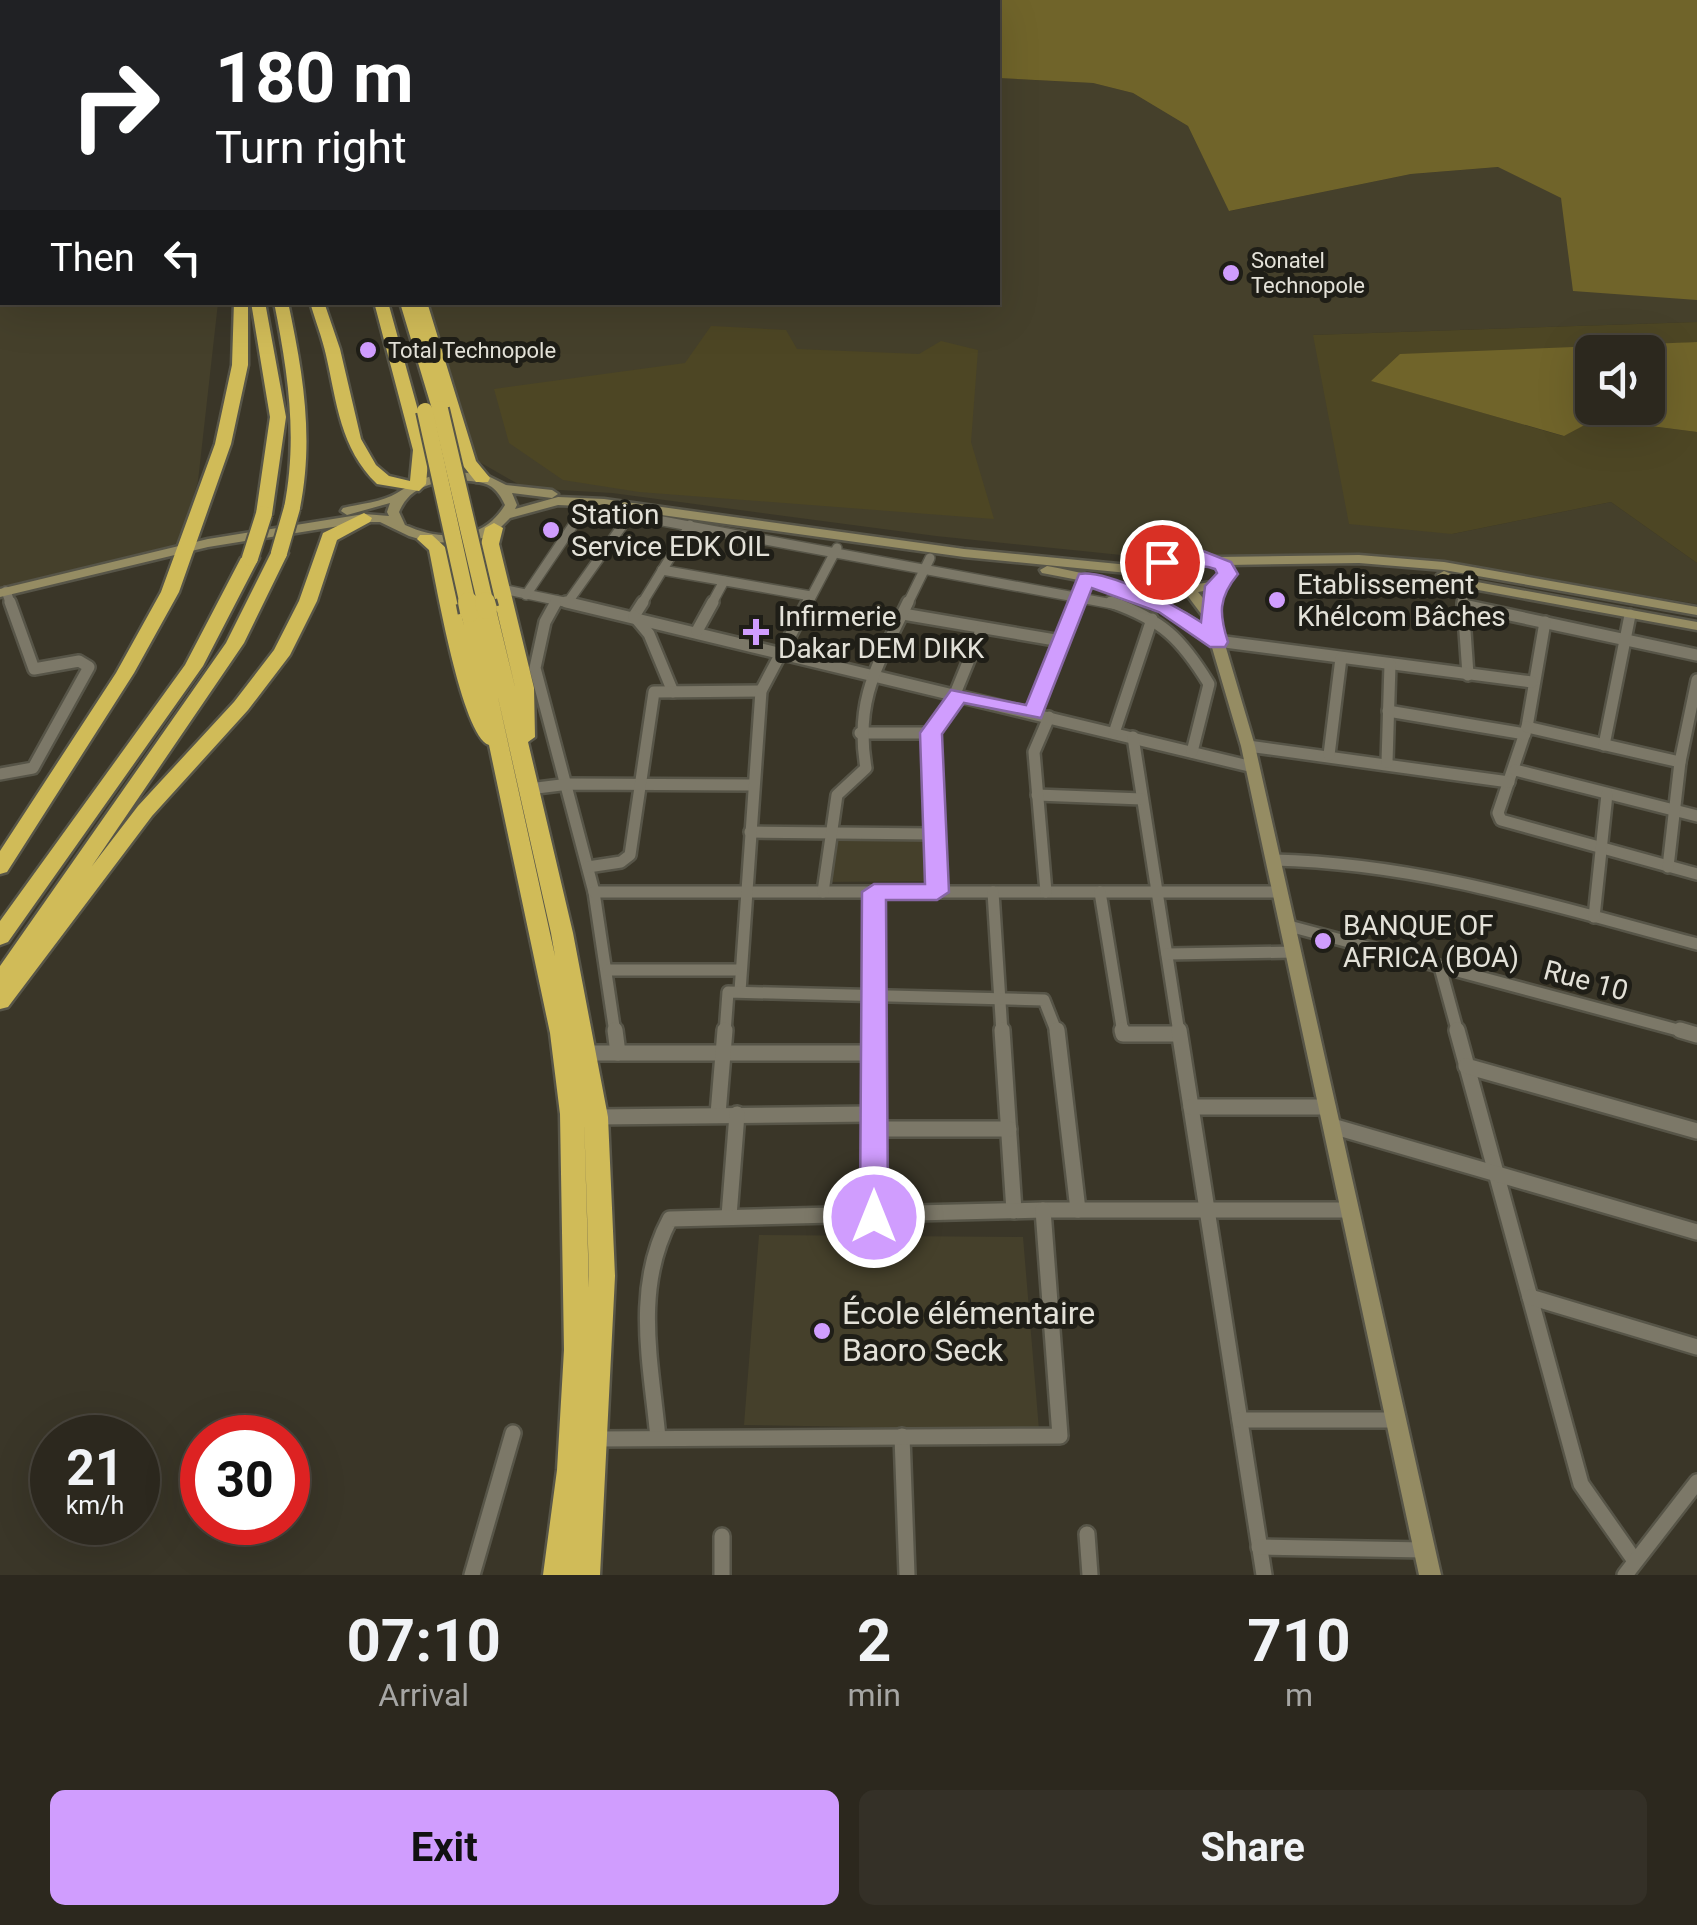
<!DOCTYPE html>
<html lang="en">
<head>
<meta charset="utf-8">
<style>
	:root { --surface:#2c281e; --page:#343027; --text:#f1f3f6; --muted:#a6a6a4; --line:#48443c; --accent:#d09dfe }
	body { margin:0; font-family:Roboto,sans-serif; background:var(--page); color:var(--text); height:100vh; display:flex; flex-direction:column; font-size:38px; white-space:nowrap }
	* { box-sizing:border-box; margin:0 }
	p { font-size:32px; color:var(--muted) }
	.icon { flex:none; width:55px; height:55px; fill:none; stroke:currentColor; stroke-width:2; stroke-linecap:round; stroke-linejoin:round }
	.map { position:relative; height:1575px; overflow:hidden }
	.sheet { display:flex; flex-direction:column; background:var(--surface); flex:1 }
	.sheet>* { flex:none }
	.guide { position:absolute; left:0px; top:0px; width:1000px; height:305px; box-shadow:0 10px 40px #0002,0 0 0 2px var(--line); background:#202124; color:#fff; overflow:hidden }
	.tools { position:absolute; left:1575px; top:335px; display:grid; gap:20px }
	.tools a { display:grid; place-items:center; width:90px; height:90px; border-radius:15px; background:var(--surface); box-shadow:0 10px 40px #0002,0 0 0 2px var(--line); font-size:50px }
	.speed { position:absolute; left:30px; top:1415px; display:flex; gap:20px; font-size:50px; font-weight:700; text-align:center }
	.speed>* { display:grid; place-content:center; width:130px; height:130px; border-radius:50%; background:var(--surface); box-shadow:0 10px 40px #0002,0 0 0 2px var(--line); line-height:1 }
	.speed small { font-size:25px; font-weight:400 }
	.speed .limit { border:15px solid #d22; background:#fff; color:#111 }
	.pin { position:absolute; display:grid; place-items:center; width:85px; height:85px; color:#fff; margin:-42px; border:5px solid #fff; border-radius:50%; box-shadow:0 2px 10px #0007 }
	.me { position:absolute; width:110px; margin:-55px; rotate:0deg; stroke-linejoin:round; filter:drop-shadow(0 0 8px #0008) }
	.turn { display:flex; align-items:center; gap:35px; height:210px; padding:0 50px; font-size:45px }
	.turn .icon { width:130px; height:130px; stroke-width:2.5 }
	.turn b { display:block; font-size:70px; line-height:85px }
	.then { display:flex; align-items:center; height:95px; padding:0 50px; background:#0003; gap:20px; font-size:38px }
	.eta { display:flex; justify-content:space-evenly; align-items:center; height:170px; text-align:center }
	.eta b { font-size:60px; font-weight:700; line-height:70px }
	.action { display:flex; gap:20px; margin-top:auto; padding:20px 50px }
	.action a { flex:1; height:115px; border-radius:15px; background:var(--accent); color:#111; font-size:40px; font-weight:700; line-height:115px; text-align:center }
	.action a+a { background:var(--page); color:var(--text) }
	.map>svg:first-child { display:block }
	.built { fill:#45402b }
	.green { fill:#4d4624 }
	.water { fill:#70642a; fill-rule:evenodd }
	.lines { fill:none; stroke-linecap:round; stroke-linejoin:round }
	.street-far3-casing { stroke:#575548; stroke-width:11 }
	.street-far2-casing { stroke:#575548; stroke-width:12 }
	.street-far1-casing { stroke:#575548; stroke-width:16 }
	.street-casing { stroke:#575548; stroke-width:20 }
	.secondary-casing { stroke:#575548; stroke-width:5 }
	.highway-casing { stroke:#575548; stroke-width:5 }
	.street-far3 { stroke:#7c7868; stroke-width:8 }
	.street-far2 { stroke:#7c7868; stroke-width:9 }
	.street-far1 { stroke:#7c7868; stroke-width:11 }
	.street { stroke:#7c7868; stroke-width:15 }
	.secondary { fill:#958c63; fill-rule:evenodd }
	.highway { fill:#d0bb58; fill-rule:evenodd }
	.highway-bridge-far1-casing { stroke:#575548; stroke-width:20; stroke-linecap:butt }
	.highway-bridge-casing { stroke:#575548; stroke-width:25; stroke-linecap:butt }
	.highway-bridge-far1 { stroke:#d0bb58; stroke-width:16 }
	.highway-bridge { stroke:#d0bb58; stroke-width:20 }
	.route { fill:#d09dfe; stroke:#8766a5; stroke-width:2.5 }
	.poi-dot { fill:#d09dfe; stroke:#1f1e17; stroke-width:4 }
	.labels { text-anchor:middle; stroke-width:10; stroke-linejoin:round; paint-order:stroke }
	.far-poi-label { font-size:22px; fill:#e3e1d8; stroke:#1f1e17; text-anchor:start }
	.poi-label { font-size:28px; fill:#e3e1d8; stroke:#1f1e17; text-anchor:start }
	.street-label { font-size:28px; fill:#e3e1d8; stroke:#1f1e17 }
	.near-poi-label { font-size:32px; fill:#e3e1d8; stroke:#1f1e17; text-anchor:start }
</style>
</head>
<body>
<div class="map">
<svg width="1697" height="1575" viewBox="0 0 1697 1575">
	<rect width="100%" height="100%" fill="#3a3628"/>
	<g class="built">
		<polygon points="998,78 1093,83 1133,93 1188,126 1230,211 1411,174 1499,167 1561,198 1697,299 1697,322 1313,335 1452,534 1611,502 1697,563 1697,604 1427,559 1350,555 1141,557 936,536 612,493 525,488 469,456 414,303 998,302"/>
		<polygon points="0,254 2,302 218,303 198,481 179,544 0,587"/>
		<polygon points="829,835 929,838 931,881 824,882"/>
		<polygon points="759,1235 1023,1237 1039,1430 744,1425"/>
	</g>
	<g class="green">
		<polygon points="1697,322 1697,342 1607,348 1372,381 1563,436 1596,419 1697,432 1697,563 1611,502 1452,534 1349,524 1313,335"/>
		<polygon points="711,326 786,330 797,349 919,354 941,341 978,350 971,442 994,519 639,492 563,480 509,443 494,389 685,363"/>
	</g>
	<g class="water">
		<polygon points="349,0 1697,0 1697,300 1573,291 1561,198 1498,167 1411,174 1229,211 1188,126 1133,93 1093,83 998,78 998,2"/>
		<path d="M 1697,342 L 1697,432 L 1596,419 L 1564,436 L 1371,381 L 1400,354 ZM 1592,352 L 1648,352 L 1648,408 L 1592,408 Z"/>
	</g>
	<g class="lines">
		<g class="street-far3-casing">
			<polyline id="street-far3" points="0,1 7,0"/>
		</g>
		<g class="street-far2-casing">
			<g id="street-far2">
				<polyline points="630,515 1118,605"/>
				<polyline points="662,570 811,596"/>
				<polyline points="1462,583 1463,605"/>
				<polyline points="502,589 579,605"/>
				<polyline points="6,591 11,605"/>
				<polyline points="526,595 584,509"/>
				<polyline points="568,602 632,512"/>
				<polyline points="555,605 557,601"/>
				<polyline points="641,605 690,525"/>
				<polyline points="711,605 724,581"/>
				<polyline points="807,605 837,548"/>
				<polyline points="907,605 930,558"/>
				<polyline points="1076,605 1086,578"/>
			</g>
		</g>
		<g class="street-far1-casing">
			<g id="street-far1">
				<polyline points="556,602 545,622 535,668 594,892 615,1033"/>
				<polyline points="566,602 1253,767"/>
				<path d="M 1111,602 C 1162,620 1181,638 1209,684 L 1192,752"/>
				<polyline points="1463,602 1468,675"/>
				<polyline points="1463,605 1697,655"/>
				<polyline points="903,614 1061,641"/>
				<polyline points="634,616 643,602"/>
				<polyline points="634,616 649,634 673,692"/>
				<polyline points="1545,622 1527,727 1498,813 1501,820 1697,874"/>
				<polyline points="697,631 713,602"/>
				<polyline points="1217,641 1532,682"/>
				<polyline points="955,694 982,628"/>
				<polyline points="1388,711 1525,734"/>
				<polyline points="1034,713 1077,602"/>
				<polyline points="1527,727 1680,762"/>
				<polyline points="860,733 931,733"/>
				<polyline points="1114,733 1152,619"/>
				<polyline points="1133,737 1179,1033"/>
				<polyline points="1604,745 1630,615"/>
				<polyline points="1248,746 1509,782"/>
				<polyline points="1329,755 1341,658"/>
				<polyline points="1387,762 1390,664"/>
				<polyline points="1515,770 1697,816"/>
				<polyline points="0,774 33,768 89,667 79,661 34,669 10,602"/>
				<polyline points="529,789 569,784 751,785"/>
				<polyline points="1037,795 1142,799"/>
				<polyline points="750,832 935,834"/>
				<path d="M 1274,860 C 1420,863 1557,907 1697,944"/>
				<polyline points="588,867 621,862 630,855 654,692 761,691"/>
				<polyline points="1668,867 1680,762 1697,680"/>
				<polyline points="594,892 1281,892"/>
				<path d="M 823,892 L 837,795 L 866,768 C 854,698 879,663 908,602"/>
				<polyline points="874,892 874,1033"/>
				<polyline points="937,892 931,733 958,695"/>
				<polyline points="993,892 1002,1033"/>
				<polyline points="1046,892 1034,752 1049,717"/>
				<polyline points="1100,892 1123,1033"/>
				<polyline points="1594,917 1607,794"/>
				<polyline points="1289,926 1689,1033"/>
				<polyline points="1167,954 1294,952"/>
				<polyline points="1440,967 1458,1033"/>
				<polyline points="608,970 740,970"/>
				<polyline points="740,991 761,691 808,602"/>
				<polyline points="725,1033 728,992 1044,1000 1057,1033"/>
			</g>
		</g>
		<g class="street-casing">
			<g id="street">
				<polyline points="615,1030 618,1053"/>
				<polyline points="874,1030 874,1217"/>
				<polyline points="1002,1030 1014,1211"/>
				<polyline points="1057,1030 1078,1210"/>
				<polyline points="1122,1030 1123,1034 1179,1034"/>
				<polyline points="1179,1030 1264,1575"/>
				<polyline points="1457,1030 1581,1484 1635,1561"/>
				<polyline points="1680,1030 1697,1035"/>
				<polyline points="587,1053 874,1053"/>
				<polyline points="1466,1066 1697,1131"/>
				<polyline points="1191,1107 1328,1107"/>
				<polyline points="718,1114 725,1030"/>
				<polyline points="596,1117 873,1114"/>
				<polyline points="1332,1126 1697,1232"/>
				<polyline points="873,1129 1009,1129"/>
				<polyline points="729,1216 737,1114"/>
				<polyline points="1530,1297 1697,1347"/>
				<polyline points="1240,1420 1396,1420"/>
				<polyline points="902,1436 907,1575"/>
				<path d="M 658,1438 C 651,1363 633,1288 670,1219 L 1043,1210 L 1349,1210"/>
				<polyline points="596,1439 1060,1436 1043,1210"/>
				<polyline points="1087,1534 1090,1575"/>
				<polyline points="722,1536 722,1575"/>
				<polyline points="1259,1547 1425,1550"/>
				<polyline points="472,1575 513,1433"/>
				<polyline points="1625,1575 1697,1482"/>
			</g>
		</g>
		<g class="secondary-casing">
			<g id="secondary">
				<path d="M 458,472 L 486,475 L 506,485 L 552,490 L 558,494 L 552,498 L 512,493 L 517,505 L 515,509 L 558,497 L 604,499 L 964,549 L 1139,566 L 1167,575 L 1165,570 L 1168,566 L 1130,564 L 1123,560 L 1130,556 L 1175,558 L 1195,552 L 1217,557 L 1359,555 L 1444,562 L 1697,607 L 1697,615 L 1444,570 L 1359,563 L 1227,565 L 1235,575 L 1226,587 L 1198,592 L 1216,614 L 1255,746 L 1441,1575 L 1419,1575 L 1241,746 L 1211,644 L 1174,618 L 1132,597 L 1089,582 L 1042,573 L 1040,570 L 1047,566 C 1105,576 1158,594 1206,627 L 1202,615 L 1181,587 L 1138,574 L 964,557 L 604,507 L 558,505 L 510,518 L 496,532 L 482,538 L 462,543 L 429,542 L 409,536 L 380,522 L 364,522 L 208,547 L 0,597 L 0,589 L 208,539 L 364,514 L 389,516 L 387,512 L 390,503 L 347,515 L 341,511 L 343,508 C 359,504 383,502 397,493 C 422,478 428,475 458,472 ZM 458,480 C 483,482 494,481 505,505 C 483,542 440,541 405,525 L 399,512 C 410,486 433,482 458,480 ZM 1196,560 L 1212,564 L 1221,575 L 1217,581 L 1198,584 L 1182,579 L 1179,570 L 1181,565 Z"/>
				<polygon points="1444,571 1466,580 1697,622 1697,630 1462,587 1439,578 1437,575"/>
			</g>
		</g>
		<g class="highway-casing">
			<g id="highway">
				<polygon points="214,0 226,0 227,2 216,2"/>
				<polygon points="244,0 256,0 257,2 246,2"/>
				<polygon points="271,0 283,0 284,2 273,2"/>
				<polygon points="234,302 248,302 248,365 231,444 179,592 134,673 7,872 0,874 0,851 116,673 161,592 215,444 232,365"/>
				<polygon points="251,302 265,302 286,417 272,514 264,519 256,514 270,417"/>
				<path d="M 274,302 L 288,302 C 303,373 314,437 300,508 L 292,513 L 284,508 C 298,437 288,373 274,302 Z"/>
				<path d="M 310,302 L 324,302 L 340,349 L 361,439 L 376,465 L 389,476 L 410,481 L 413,450 L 374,302 L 388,302 L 429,450 L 426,484 L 419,491 L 377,484 C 340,448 337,403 326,355 C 322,337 315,320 310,302 Z"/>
				<polygon points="427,302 476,461 490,478 488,482 476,482 460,462 445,412 434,412 432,409 401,306 404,302"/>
				<polygon points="364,513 372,518 370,522 337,540 317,601 290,655 248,710 152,816 8,1007 0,1009 0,966 226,643 273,549 285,549 288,553 244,643 92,866 138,806 234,702 274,650 299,601 323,533"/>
				<path d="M 494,523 L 503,528 L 499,544 L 534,688 L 535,737 L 528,742 L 573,933 L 608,1117 L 615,1276 L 600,1575 L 543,1575 L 557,1470 L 564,1350 L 560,1114 L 550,1033 L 489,745 C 462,736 436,583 429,550 L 417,539 L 420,535 L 432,535 L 446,548 L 464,626 L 461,612 L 464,608 L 470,607 L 479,611 L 481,605 L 487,604 L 496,609 L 516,691 L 481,544 L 485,528 ZM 497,693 L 551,933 L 555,956 ZM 584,1116 L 589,1276 L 589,1288 Z"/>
				<polygon points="250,553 259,558 203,666 8,942 0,945 0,921 185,665 241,558"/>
			</g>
		</g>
		<use href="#street-far3" class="street-far3"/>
		<use href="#street-far2" class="street-far2"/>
		<use href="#street-far1" class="street-far1"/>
		<use href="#street" class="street"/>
		<use href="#secondary" class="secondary"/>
		<use href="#highway" class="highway"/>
		<g class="highway-bridge-far1-casing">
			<g id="highway-bridge-far1">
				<polyline points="440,409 486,605"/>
				<polyline points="425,411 468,605"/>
				<polyline points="279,553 292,508"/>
				<polyline points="250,558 264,514"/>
			</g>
		</g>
		<g class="highway-bridge-casing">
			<g id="highway-bridge">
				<polyline points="468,602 470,612"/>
				<polyline points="485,602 487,609"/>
			</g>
		</g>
		<use href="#highway-bridge-far1" class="highway-bridge-far1"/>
		<use href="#highway-bridge" class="highway-bridge"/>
	</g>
	<path class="route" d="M 1203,551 L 1231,562 L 1238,574 C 1218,598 1219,614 1228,642 L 1225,647 L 1210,647 L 1159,612 L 1092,588 L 1041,718 L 964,703 L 942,734 L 949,892 L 937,900 L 886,900 L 888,1217 L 884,1225 L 864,1225 L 860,1217 L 862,892 L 874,884 L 925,884 L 920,733 L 951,690 L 1026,705 L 1079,574 C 1108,569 1176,606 1201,622 L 1205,586 L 1217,573 L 1215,569 C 1195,561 1167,574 1152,562 L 1162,556 Z"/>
	<g class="poi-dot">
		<circle cx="1231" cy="273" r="10"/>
		<circle cx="368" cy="350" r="10"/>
		<circle cx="551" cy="530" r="10"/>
		<circle cx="1277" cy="600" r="10"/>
		<path d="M751 617h10v10h10v10h-10v10h-10v-10h-10v-10h10z"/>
		<circle cx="1323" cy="941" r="10"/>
		<circle cx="822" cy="1331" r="10"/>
	</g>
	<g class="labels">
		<g class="far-poi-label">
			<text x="1251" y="268">Sonatel<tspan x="1251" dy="25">Technopole</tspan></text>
			<text x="388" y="358">Total Technopole</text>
		</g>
		<g class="poi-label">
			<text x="571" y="524">Station<tspan x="571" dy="32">Service EDK OIL</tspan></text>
			<text x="1297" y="594">Etablissement<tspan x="1297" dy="32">Khélcom Bâches</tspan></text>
			<text x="778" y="626">Infirmerie<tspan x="778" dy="32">Dakar DEM DIKK</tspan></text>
			<text x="1343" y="935">BANQUE OF<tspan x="1343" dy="32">AFRICA (BOA)</tspan></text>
		</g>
		<g class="street-label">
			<text transform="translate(1586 980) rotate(15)" y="10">Rue 10</text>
		</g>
		<g class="near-poi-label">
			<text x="842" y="1324">École élémentaire<tspan x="842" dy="37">Baoro Seck</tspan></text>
		</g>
	</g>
</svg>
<div class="tools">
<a><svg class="icon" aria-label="sound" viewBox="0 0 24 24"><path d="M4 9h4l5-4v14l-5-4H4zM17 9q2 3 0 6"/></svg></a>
</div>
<div class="speed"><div>21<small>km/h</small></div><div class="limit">30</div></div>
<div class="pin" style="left:1162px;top:562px;background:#d93025"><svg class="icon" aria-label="arrive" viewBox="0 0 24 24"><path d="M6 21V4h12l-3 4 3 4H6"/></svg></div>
<svg class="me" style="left:874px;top:1217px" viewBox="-20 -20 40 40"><circle r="17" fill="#d09dfe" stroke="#fff" stroke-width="3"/><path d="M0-11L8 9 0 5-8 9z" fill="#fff"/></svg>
<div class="guide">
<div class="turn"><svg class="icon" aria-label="right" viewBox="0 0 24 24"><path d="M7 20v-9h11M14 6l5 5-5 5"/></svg><div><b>180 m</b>Turn right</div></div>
<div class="then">Then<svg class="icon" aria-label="left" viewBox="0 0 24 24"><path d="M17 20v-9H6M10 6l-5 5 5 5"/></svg></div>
</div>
</div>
<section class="sheet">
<div class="eta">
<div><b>07:10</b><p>Arrival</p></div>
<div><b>2</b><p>min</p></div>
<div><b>710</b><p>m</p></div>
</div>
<div class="action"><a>Exit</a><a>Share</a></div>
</section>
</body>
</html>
